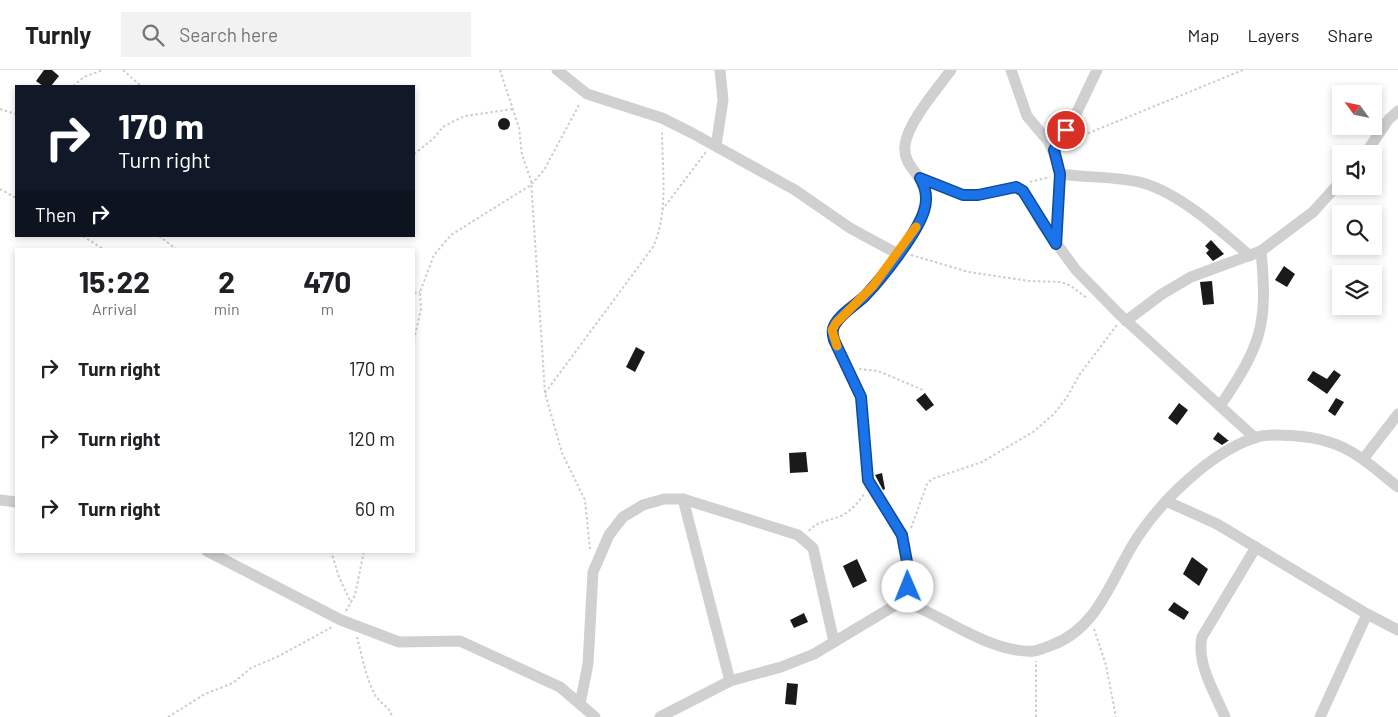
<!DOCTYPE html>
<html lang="en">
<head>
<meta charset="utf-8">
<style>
	:root { --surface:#fff; --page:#f2f2f2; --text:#202124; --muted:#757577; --line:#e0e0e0 }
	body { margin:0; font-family:Barlow,sans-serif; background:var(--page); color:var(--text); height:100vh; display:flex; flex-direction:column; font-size:19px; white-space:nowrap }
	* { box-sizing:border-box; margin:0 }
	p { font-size:16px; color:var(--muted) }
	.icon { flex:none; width:28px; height:28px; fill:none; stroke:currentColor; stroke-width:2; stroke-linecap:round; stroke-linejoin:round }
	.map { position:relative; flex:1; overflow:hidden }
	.drawer { position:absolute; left:15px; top:178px; width:400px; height:305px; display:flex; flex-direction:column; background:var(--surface); border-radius:0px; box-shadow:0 2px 8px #0003 }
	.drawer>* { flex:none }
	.banner { position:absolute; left:15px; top:15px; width:400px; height:152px; border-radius:0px; box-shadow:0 2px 8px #0003; background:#111827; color:#fff; overflow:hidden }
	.needle { width:32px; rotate:303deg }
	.tools { position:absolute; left:1332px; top:15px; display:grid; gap:10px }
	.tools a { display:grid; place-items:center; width:50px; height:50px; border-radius:0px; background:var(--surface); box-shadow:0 2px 8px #0003; font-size:25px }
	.pin { position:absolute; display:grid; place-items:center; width:42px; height:42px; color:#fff; margin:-21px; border:2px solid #fff; border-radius:50%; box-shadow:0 1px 5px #0007 }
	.me { position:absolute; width:55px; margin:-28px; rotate:359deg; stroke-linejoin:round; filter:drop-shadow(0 0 4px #0008) }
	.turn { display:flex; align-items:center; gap:18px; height:105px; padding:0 20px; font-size:22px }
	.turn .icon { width:65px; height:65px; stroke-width:2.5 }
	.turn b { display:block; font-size:35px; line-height:42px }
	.then { display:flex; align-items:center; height:48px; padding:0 20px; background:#0003; gap:10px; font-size:19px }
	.eta { display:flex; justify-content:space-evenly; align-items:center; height:85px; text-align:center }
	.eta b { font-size:30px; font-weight:700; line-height:35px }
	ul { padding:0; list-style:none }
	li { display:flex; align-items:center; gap:15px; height:70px; padding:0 20px }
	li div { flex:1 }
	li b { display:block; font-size:19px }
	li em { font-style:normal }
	header { display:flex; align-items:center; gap:30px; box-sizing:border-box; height:70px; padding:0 25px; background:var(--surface); border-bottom:1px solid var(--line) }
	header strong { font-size:24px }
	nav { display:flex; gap:28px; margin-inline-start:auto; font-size:18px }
	.search { width:350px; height:45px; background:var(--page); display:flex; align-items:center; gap:12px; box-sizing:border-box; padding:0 18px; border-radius:0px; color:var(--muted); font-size:19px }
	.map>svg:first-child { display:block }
	.building { fill:#1a1a1a }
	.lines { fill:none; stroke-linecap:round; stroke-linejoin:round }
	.path { stroke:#cdcdcd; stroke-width:2; stroke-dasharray:2.5 2.5; stroke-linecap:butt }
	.minor { stroke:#d0d0d0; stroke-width:11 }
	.route-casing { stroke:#114b97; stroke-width:12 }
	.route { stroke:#1a73e8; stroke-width:9 }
	.slow { stroke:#f59e0b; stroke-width:9 }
</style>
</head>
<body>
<header>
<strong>Turnly</strong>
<div class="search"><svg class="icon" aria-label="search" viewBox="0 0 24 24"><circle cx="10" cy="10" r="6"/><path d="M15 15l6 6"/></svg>Search here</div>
<nav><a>Map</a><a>Layers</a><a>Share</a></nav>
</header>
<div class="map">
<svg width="1398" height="647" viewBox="0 0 1398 647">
	<rect width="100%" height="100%" fill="#fff"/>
	<g class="building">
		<polygon points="44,0 52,0 59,6 51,16 43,16 36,11"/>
		<circle cx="504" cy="54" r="6"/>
		<polygon points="1211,170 1224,184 1213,191 1206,183 1209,180 1205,176"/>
		<polygon points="1284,196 1295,204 1287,217 1275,210"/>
		<polygon points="1212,211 1214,234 1203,235 1200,212"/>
		<polygon points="636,277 645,282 635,302 626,297"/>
		<polygon points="1334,300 1341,305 1327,324 1307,310 1313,301 1327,309"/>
		<polygon points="925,323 934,335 926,341 916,330"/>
		<polygon points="1336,328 1344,332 1335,346 1328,341"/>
		<polygon points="1179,333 1188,340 1177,355 1168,348"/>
		<polygon points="1218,362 1229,371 1228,371 1222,375 1213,369"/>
		<polygon points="806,382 808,402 790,403 789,383"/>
		<polygon points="882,403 885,419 883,420 875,405"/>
		<polygon points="1192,487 1208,499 1199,516 1183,504"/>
		<polygon points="857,489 867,511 853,518 843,496"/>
		<polygon points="1174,532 1189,542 1184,550 1168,540"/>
		<polygon points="804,543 808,552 794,558 790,550"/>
		<polygon points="787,613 798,614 796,635 785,634"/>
	</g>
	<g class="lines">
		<g class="path">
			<polyline points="123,0 141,16"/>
			<polyline points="500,0 519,58 522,85 531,110 545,323 562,383 585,430 590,479"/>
			<polyline points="73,16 84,7 103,0"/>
			<polyline points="0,39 16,44"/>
			<polyline points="1074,69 1243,0"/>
			<polyline points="414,84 433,69 443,57 454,51 465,46 513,39"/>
			<polyline points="1030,112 1050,107"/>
			<polyline points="0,119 16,128"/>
			<polyline points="662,140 706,82"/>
			<polyline points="83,166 103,179"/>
			<polyline points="159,166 176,179"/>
			<polyline points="911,185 969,202 1029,211 1061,212 1071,216 1088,229"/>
			<polyline points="414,223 420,222"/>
			<polyline points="414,270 421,239 420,222 434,185 451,165 531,115 544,100 580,33"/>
			<polyline points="859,299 878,301 923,320"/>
			<path d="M 545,323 L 653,177 C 669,142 662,98 662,60"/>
			<polyline points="911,458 927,414 932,409 982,392 1033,362 1054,344 1067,327 1080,304 1117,255"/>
			<path d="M 809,461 C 815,452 831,450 841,446 C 851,441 858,433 864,424"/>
			<polyline points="331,481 339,507 351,533"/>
			<polyline points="346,541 355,525 364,481"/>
			<polyline points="1094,559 1106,595 1116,647"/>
			<path d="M 357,567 C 362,586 366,608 375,625 C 380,634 390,636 392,647"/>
			<polyline points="168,647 205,624 233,613 251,598 279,586 332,557"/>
			<polyline points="1036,647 1036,591"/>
		</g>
		<g class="minor">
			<polyline points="557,0 587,24 662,48 692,63 795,120 850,158 898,184"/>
			<polyline points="1011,0 1027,46 1048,71 1057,90 1060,104 1057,174"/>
			<polyline points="716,76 723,30 720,0"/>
			<polyline points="1054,80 1076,44 1097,0"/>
			<polyline points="1365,84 1389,49 1398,41"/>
			<path d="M 1060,104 C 1087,108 1117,106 1143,113 C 1181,124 1221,161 1250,186"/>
			<polyline points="920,108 963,125 978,125 1016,117 1023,121 1042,154 1076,200 1119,244 1255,368"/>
			<polyline points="1126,251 1162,224 1191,207 1261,181 1313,142 1341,111"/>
			<path d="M 1220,336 C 1262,274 1268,255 1261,181"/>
			<polyline points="1364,388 1398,344"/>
			<polyline points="683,429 730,611"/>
			<polyline points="0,430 16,432"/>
			<polyline points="1166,431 1217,454 1367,544 1398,560"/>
			<polyline points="207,481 341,550 399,572 460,571 560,617 595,647"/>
			<path d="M 900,535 L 910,508 L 902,465 L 868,410 L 861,327 L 834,270 C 833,264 832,260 835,255 C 841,244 856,235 865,226 C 883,207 904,179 917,155 C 944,108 901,105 905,75 C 908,52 937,19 951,0"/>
			<polyline points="580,634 588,594 593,502 609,465 623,447 643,435 664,429 683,429 798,465 813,478 834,572"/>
			<path d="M 660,647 L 730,611 L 781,597 L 814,584 L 894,536 L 908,533 C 946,548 993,584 1034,581 C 1040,580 1047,577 1052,575 C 1099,558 1112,506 1137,468 C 1162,430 1210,383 1254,368 C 1271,362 1311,366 1329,372 C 1356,380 1376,400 1398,417"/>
			<path d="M 1225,647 C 1215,623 1196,593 1202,567 L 1256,477"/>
			<polyline points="1320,647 1367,544"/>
		</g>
	</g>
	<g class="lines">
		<g class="route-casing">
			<path id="route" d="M 908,517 L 910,508 L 902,465 L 868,410 L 861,327 L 834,270 C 833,266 832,262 833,259 C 836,246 856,235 865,226 C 882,208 917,164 924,141 C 928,129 926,118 920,108 L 963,125 L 978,125 L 1016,117 L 1023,121 L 1056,174 L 1060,104 L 1054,80 L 1066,60"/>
		</g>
		<use href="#route" class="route"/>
		<polyline class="slow" points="837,276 832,260 836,253 873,216 916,157"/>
	</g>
</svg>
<div class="tools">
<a><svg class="needle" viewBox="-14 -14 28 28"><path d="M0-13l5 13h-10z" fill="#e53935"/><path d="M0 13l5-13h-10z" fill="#757577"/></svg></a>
<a><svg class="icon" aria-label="sound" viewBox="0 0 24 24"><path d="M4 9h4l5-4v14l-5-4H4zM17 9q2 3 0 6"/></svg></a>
<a><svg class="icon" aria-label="search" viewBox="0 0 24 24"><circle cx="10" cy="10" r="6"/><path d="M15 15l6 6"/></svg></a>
<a><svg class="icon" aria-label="layers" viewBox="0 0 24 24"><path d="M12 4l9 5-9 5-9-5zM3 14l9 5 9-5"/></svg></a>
</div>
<div class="pin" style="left:1066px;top:60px;background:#d93025"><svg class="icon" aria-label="arrive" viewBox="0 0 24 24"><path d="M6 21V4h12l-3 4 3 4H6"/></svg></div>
<svg class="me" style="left:908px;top:517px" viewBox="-20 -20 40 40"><circle r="19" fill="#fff"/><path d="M0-13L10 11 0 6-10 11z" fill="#1a73e8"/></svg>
<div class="banner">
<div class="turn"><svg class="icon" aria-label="right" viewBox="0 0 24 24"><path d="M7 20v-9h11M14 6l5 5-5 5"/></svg><div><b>170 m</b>Turn right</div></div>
<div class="then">Then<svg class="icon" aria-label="right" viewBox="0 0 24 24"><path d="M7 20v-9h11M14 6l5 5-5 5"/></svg></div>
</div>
<section class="drawer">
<div class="eta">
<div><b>15:22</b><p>Arrival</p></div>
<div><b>2</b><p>min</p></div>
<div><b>470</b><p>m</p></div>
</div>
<ul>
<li><svg class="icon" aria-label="right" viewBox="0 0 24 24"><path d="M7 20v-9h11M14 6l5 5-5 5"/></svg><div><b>Turn right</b></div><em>170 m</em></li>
<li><svg class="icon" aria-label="right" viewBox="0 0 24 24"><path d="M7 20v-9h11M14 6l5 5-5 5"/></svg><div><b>Turn right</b></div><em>120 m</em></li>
<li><svg class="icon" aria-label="right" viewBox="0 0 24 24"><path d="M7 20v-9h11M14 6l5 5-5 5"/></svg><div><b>Turn right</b></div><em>60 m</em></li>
</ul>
</section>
</div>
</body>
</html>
